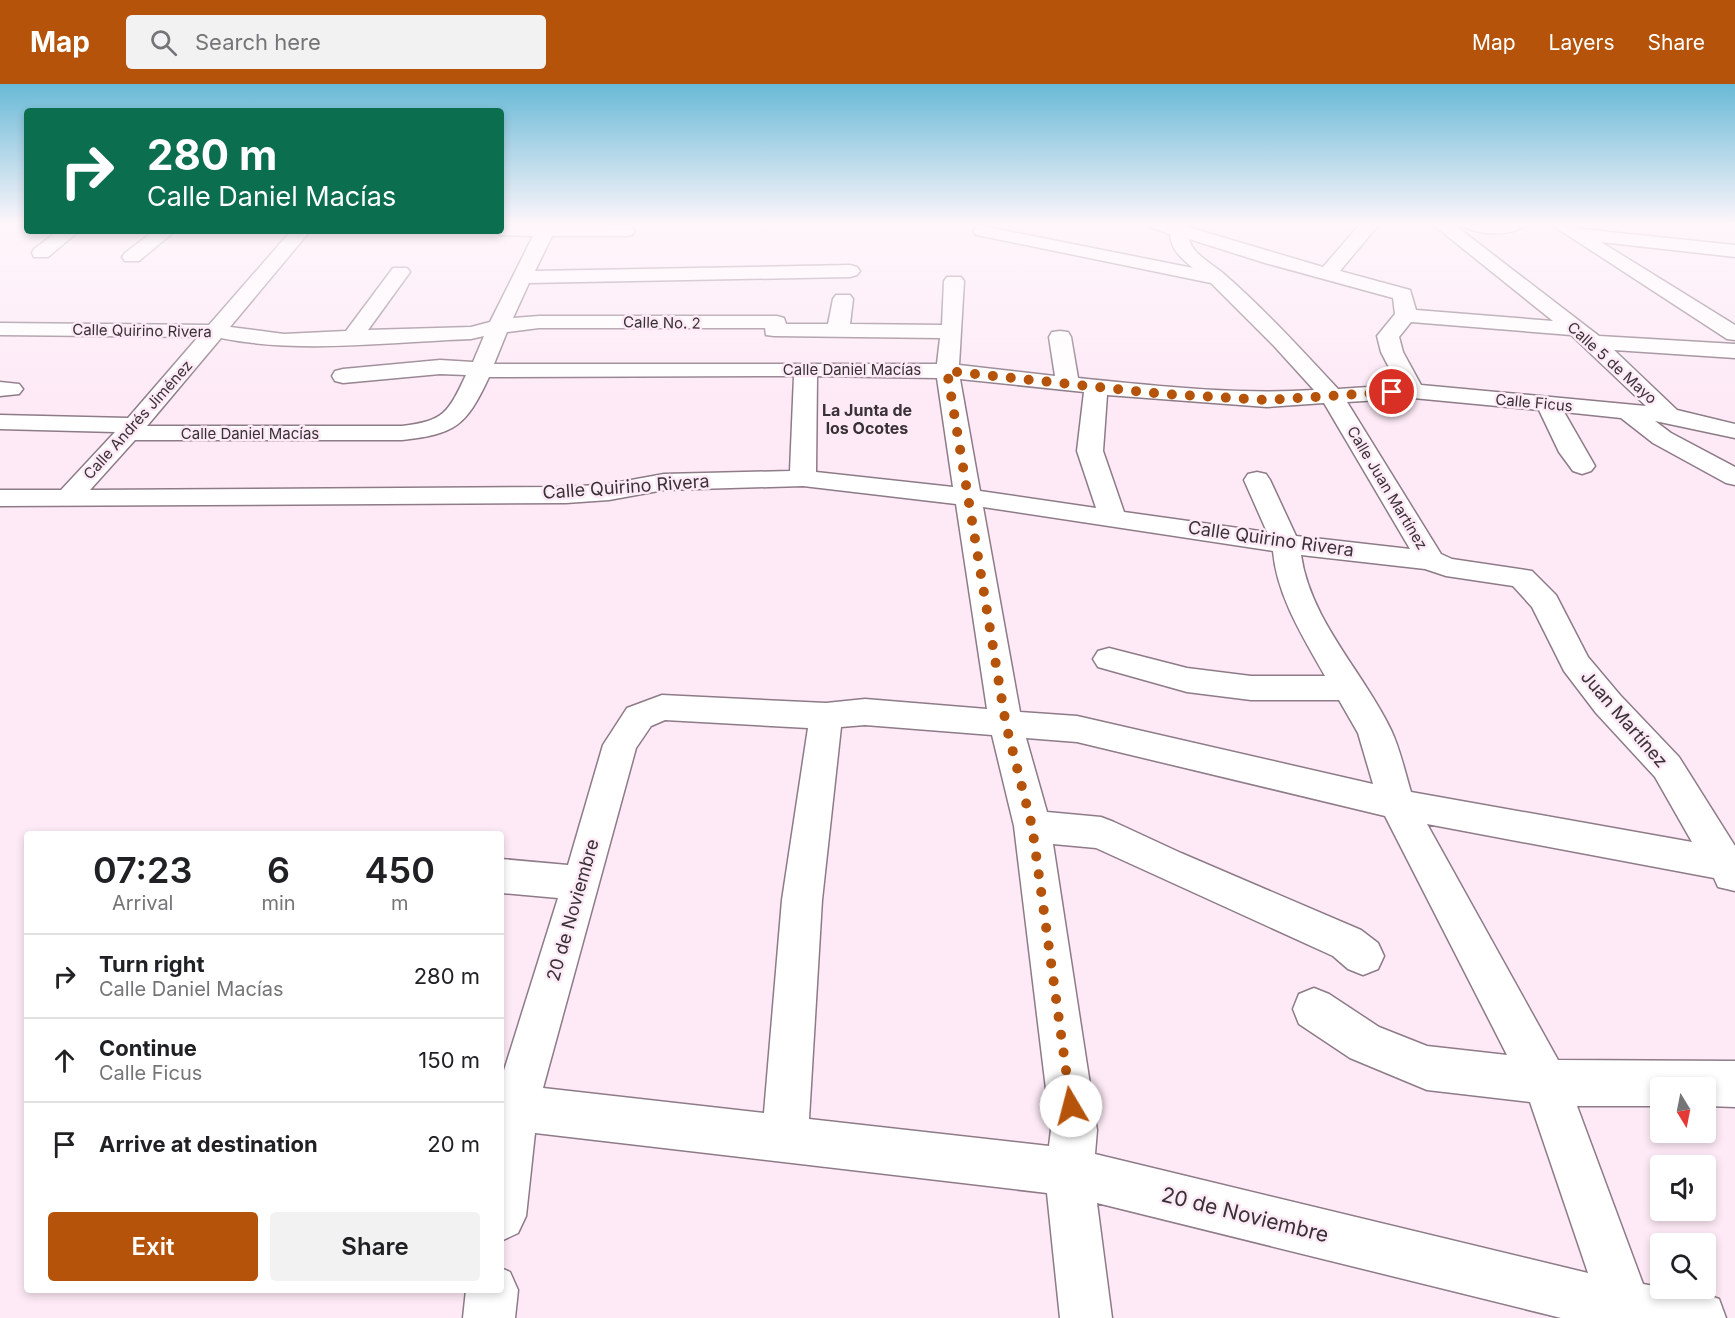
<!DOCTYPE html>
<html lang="en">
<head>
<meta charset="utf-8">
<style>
	:root { --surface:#fff; --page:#f2f2f2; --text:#202124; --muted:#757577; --line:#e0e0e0; --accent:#b45309 }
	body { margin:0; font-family:Inter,sans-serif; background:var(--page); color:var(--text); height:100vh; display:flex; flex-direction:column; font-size:22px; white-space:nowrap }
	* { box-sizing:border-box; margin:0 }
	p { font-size:20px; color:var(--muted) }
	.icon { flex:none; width:33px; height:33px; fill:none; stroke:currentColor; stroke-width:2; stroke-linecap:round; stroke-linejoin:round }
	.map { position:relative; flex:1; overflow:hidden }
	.panel { position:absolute; left:24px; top:747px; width:480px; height:462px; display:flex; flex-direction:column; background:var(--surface); border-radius:6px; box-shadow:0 3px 9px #0003 }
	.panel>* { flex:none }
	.hud { position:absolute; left:24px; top:24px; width:480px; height:126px; border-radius:6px; box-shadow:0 3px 9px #0003; background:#0b6e4f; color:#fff; overflow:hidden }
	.needle { width:39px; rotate:170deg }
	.fabs { position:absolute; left:1650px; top:993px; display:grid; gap:12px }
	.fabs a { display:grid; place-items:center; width:66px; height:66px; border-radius:6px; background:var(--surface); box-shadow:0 3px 9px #0003; font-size:30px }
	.pin { position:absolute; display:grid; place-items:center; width:51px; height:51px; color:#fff; margin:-26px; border:3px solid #fff; border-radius:50%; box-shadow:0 2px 6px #0007 }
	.me { position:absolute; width:66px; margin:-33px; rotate:352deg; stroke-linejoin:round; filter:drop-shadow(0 0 4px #0008) }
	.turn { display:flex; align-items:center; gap:21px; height:126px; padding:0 24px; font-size:27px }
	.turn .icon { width:78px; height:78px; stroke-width:2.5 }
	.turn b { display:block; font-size:42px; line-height:51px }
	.eta { display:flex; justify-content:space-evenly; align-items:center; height:102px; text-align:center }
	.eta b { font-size:36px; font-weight:600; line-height:42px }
	.primary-button { display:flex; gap:12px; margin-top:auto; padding:12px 24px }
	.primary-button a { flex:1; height:69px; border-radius:6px; background:var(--accent); color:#fff; font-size:24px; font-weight:600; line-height:69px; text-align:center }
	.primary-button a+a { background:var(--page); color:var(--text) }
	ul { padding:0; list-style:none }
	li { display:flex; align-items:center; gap:18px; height:84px; padding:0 24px; border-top:2px solid var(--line) }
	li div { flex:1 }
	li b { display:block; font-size:22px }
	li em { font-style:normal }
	header { display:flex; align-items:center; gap:36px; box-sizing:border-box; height:84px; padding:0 30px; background:var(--accent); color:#fff }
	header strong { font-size:28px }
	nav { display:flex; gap:33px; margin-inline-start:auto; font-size:21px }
	.search { width:420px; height:54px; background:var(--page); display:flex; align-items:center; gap:15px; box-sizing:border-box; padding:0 21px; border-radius:6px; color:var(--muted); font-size:22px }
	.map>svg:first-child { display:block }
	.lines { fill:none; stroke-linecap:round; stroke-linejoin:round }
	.minor-casing { stroke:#8d7b87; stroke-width:3 }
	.minor { fill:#fff; fill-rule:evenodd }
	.route { stroke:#b45309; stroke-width:10; stroke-dasharray:0 18 }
	.labels { text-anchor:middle; stroke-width:5; stroke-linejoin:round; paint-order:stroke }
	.far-street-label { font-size:15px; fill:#383135; stroke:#fdeaf6 }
	.far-neighbourhood-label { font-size:16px; font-weight:bold; fill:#383135; stroke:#fdeaf6 }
	.street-label { font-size:18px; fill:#383135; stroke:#fdeaf6 }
	.near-street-label { font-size:21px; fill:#383135; stroke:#fdeaf6 }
</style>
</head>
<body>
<header>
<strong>Map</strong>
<div class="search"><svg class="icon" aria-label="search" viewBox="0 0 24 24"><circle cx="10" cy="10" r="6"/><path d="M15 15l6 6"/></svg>Search here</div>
<nav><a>Map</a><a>Layers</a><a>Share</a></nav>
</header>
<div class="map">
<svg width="1735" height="1234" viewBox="0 0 1735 1234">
	<rect width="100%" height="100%" fill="#fdeaf6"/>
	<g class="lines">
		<g class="minor-casing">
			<g id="minor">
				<path d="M 542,139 L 626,142 L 632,143 L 635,147 L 632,151 L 626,152 L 552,152 L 535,187 L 850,181 L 857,183 L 860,187 L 857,191 L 850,193 L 529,199 L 513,234 L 539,232 L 777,232 L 784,234 L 786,240 L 828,240 L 833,215 L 836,211 L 850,211 L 853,215 L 850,240 L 942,241 L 944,197 L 947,193 L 961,193 L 964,197 L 959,281 L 1055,292 L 1049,253 L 1052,248 L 1060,247 L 1068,248 L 1071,253 L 1078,294 C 1157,302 1235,311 1314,306 L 1274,262 L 1211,199 L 982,152 L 976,151 L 973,147 L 976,143 L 982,142 L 1193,184 C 1181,174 1171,166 1170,150 L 1149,143 L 1146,139 L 1188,139 L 1188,143 L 1323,183 L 1361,139 L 1380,139 L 1340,187 L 1410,206 L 1416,226 L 1553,237 L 1431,139 L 1452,139 L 1599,252 L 1735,260 L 1735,274 L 1614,266 L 1677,326 L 1735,340 L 1735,354 L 1655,337 L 1671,349 L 1735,383 L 1735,401 L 1726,399 L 1653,359 L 1621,334 L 1564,328 L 1595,382 L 1591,387 L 1582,390 L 1573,387 L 1559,368 L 1539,326 L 1413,314 L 1347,318 L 1441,470 L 1452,475 L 1532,487 L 1556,511 L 1588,573 L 1620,611 L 1679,673 L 1735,762 L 1735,807 L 1718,803 L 1714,794 L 1427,740 L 1558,976 L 1735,977 L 1735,1023 L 1706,1022 L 1706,1004 L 1660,1004 L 1660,1022 L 1577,1022 L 1643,1200 L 1660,1203 L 1660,1204 L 1700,1208 L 1719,1215 L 1726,1234 L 1561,1234 L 1097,1119 L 1112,1234 L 1060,1234 L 1047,1109 L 535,1049 L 526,1132 L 518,1149 L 501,1157 L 501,996 L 558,814 L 501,809 L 501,775 L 568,781 L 603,661 L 627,624 L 662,611 L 826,619 L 865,615 L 987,625 L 956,420 L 803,402 L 664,406 L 609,416 L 566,419 L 0,422 L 0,406 L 61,406 L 115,348 L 0,345 L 0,331 L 128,334 L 198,253 L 0,251 L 0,239 L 209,241 L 291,147 L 310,147 L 230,243 L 284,250 L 346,247 L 393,184 L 407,184 L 410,188 L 368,246 L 471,243 L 490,238 L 533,152 L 501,151 L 493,147 L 501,147 L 501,141 ZM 1189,155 L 1265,179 L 1393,214 L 1395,230 L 1377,252 L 1381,268 L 1398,301 L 1338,305 C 1301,265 1265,226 1224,190 C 1214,181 1192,170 1189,155 ZM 1411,238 L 1571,251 L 1646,322 L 1421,301 L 1403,268 L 1399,253 ZM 539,244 L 765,244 L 766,251 L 774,252 L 940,254 L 937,280 L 494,280 L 507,248 ZM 484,252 L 473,278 L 440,276 L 343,285 L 335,287 L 332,292 L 335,297 L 343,299 L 440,290 L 466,291 C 448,329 444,337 402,342 L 147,342 L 221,254 C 298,270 391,258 471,255 ZM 794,292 L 790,387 L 664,390 L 609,400 L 566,403 L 90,406 L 135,356 L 402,356 C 456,350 466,342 489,293 ZM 817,292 L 937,294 L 953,403 L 816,388 ZM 960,295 L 1084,308 L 1077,367 L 1096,424 L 980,407 ZM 1107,311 L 1267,323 L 1324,319 L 1410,465 L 1296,452 L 1270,396 L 1266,390 L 1257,388 L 1248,390 L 1244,396 L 1267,448 L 1124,428 L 1103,367 ZM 983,423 L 1273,467 C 1277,512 1303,553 1325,592 L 1251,592 L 1187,584 L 1109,564 L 1098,567 L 1093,575 L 1098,583 L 1187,608 L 1251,616 L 1339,616 L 1358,649 L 1373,700 L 1077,632 L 1020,628 ZM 1301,471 L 1425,485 L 1446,492 L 1513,502 L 1532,523 L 1564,587 L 1596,629 L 1655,693 L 1692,758 L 1411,708 C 1405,688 1400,665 1391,646 C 1364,589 1310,536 1301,471 ZM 665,636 L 808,644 L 782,816 L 764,1029 L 543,1004 L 636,664 L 651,642 ZM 865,641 L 992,651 L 1014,742 L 1051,1046 L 1049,1062 L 809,1035 L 822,816 L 841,643 ZM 1026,654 L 1077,658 L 1385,732 L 1507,971 L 1427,962 L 1379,943 L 1329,910 L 1314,904 L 1299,910 L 1293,925 L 1299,940 L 1350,974 L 1427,1006 L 1530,1018 L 1588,1189 L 1095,1070 L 1097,1046 L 1053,760 L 1096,764 L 1333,872 L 1348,885 L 1363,891 L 1378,885 L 1384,872 L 1378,859 L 1361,846 L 1181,769 L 1114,738 L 1101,733 L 1047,728 Z"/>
				<path d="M 1460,139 L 1527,139 C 1516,154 1471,152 1460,139 Z"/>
				<polygon points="1549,139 1571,139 1580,145 1735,161 1735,173 1601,158 1735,241 1735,256 1727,255"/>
				<polygon points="58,147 79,147 48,173 34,173 32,169 34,165"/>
				<polygon points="154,147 175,147 139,177 125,177 122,173 125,169"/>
				<polygon points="0,298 19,300 23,305 19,310 0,312"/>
				<polygon points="501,1184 510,1188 518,1206 515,1234 463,1234 466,1206 501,1206"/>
			</g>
		</g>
		<use href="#minor" class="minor"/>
	</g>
	<linearGradient id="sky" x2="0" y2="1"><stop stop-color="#69bad7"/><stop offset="0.45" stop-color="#fef6fb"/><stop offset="1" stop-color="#fef6fb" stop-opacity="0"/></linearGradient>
	<rect width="1735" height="312" fill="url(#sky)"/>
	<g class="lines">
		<polyline class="route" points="1071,1022 1032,742 1006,641 947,287 1163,310 1267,316 1392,308"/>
	</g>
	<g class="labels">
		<g class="far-street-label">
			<text transform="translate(662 239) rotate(1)" y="5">Calle No. 2</text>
			<text transform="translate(142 247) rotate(1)" y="5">Calle Quirino Rivera</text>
			<text transform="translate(1612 279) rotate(42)" y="5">Calle 5 de Mayo</text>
			<text x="852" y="291">Calle Daniel Macías</text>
			<text transform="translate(1534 319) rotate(5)" y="5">Calle Ficus</text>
			<text transform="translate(138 336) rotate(-48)" y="5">Calle Andrés Jiménez</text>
			<text x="250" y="355">Calle Daniel Macías</text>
			<text transform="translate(1387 404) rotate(59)" y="5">Calle Juan Martínez</text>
		</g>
		<g class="far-neighbourhood-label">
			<text x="867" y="332">La Junta de<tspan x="867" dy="18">los Ocotes</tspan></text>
		</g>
		<g class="street-label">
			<text transform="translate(626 403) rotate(-4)" y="6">Calle Quirino Rivera</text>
			<text transform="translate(1271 455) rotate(8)" y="6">Calle Quirino Rivera</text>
			<text transform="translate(1624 635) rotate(49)" y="6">Juan Martínez</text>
			<text transform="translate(573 826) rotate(-74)" y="6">20 de Noviembre</text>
		</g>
		<g class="near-street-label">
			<text transform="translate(1245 1131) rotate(14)" y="7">20 de Noviembre</text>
		</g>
	</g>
</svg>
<div class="fabs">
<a><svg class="needle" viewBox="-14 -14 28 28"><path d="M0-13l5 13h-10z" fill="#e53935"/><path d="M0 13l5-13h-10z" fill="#757577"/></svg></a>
<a><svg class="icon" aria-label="sound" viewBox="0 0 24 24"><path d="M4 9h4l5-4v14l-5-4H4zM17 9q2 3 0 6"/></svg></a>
<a><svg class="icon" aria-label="search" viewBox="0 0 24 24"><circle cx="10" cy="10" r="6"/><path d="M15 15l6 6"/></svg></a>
</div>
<div class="pin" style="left:1392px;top:308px;background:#d93025"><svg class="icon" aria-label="arrive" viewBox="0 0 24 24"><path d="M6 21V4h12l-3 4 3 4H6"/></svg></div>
<svg class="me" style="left:1071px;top:1022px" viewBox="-20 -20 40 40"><circle r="19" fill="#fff"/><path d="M0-13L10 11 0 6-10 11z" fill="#b45309"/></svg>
<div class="hud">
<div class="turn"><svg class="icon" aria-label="right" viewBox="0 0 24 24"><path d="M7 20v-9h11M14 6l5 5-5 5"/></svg><div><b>280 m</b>Calle Daniel Macías</div></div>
</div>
<section class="panel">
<div class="eta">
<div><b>07:23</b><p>Arrival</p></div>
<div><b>6</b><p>min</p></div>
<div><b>450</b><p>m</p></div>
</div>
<ul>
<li><svg class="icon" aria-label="right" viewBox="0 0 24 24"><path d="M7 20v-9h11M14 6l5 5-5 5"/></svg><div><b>Turn right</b><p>Calle Daniel Macías</p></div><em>280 m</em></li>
<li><svg class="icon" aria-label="ahead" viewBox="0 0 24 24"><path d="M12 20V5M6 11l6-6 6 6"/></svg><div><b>Continue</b><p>Calle Ficus</p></div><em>150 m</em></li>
<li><svg class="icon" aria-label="arrive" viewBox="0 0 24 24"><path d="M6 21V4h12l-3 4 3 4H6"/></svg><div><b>Arrive at destination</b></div><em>20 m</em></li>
</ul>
<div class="primary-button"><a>Exit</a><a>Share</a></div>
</section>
</div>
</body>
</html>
